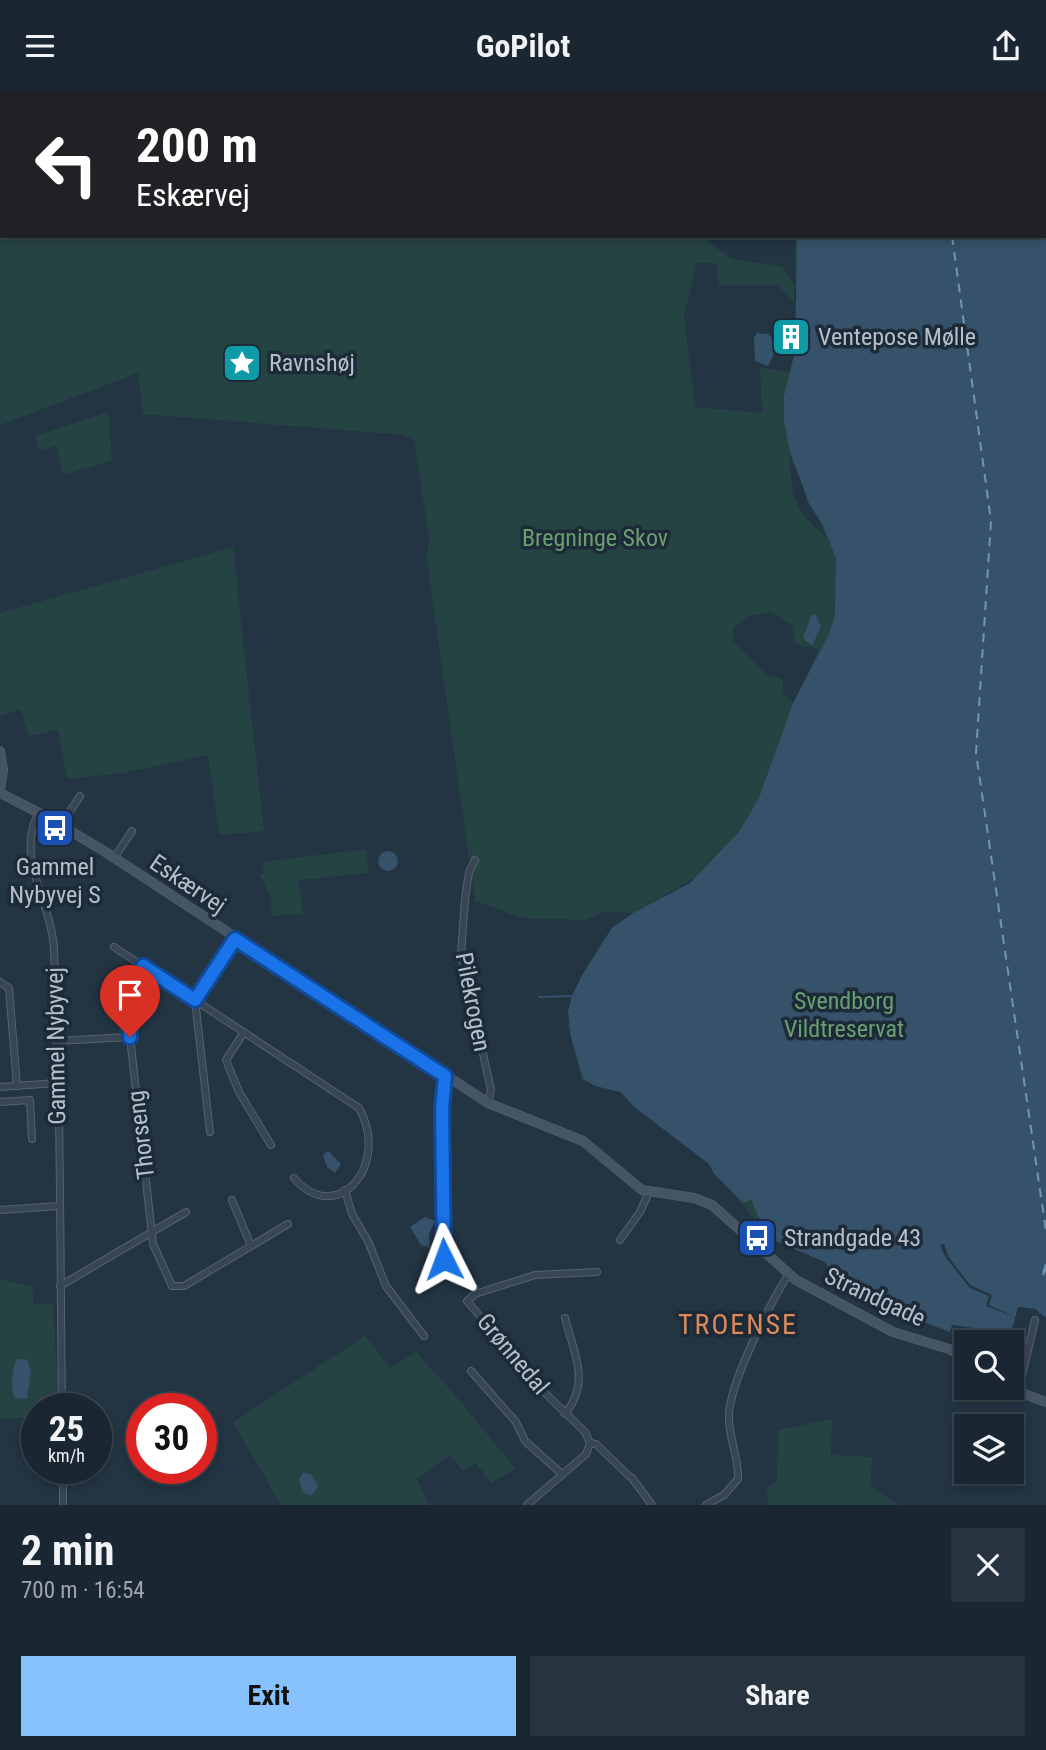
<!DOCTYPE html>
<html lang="en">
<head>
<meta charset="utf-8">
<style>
	:root { --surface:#1a2732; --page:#27333e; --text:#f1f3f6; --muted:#9fa5ac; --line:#38444d; --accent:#87c2ff }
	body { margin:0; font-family:"Roboto Condensed",sans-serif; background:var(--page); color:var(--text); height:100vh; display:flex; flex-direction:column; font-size:26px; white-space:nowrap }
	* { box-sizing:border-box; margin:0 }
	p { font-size:23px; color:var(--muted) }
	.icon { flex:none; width:38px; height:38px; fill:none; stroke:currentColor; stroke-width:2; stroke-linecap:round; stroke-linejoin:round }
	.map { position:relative; height:1414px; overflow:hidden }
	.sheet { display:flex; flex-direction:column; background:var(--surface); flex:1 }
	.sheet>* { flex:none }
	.hud { position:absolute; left:0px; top:0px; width:1046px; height:147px; box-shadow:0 4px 10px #0003,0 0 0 2px var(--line); background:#202124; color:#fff; overflow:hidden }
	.fabs { position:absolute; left:954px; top:1239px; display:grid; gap:14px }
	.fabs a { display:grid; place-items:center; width:70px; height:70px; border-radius:0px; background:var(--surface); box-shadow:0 4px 10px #0003,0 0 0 2px var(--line); font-size:35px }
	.speed { position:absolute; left:21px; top:1302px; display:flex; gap:14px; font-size:35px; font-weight:700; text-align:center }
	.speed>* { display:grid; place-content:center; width:91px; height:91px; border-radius:50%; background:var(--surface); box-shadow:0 4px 10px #0003,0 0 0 2px var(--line); line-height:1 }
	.speed small { font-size:18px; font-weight:400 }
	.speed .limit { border:10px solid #d22; background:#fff; color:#111 }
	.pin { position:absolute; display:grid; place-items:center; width:60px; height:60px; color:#fff; margin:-72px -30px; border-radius:50% 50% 50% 0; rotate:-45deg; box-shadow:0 0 7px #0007 }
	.pin .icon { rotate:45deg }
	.me { position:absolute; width:77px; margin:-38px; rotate:357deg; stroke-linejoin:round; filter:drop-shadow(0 0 5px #0008) }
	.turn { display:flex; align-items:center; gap:24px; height:147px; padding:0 21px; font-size:32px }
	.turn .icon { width:91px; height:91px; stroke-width:2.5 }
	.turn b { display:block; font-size:49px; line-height:60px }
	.round { display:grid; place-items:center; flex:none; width:74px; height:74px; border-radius:0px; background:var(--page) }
	.head { display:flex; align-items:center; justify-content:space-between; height:119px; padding:0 21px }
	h1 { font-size:42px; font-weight:700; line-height:52px }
	.action { display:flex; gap:14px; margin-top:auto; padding:14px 21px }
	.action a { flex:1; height:80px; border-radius:0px; background:var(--accent); color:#111; font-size:28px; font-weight:700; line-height:80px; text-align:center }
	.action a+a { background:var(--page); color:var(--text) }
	header { display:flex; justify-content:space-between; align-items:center; height:91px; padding:0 21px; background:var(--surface); font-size:32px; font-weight:700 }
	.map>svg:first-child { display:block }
	.green { fill:#264343; fill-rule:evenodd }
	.water { fill:#36526b }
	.pier { fill:#233443 }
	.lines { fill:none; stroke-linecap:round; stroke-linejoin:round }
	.stream { stroke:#36526b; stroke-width:2 }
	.ferry { stroke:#7295b2; stroke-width:2; stroke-dasharray:9 7; stroke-linecap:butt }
	.street-casing { stroke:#56636f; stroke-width:8 }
	.secondary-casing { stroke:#56636f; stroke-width:10 }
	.street { stroke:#384552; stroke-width:6 }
	.secondary { stroke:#465565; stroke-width:9 }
	.route-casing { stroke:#114b97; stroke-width:18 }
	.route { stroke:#1a73e8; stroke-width:12 }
	.labels { text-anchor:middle; stroke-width:7; stroke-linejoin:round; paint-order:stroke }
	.poi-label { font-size:24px; fill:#b5c0cc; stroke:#1d2a37; text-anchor:start }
	.park-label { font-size:24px; fill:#6a9f71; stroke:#1d2a37 }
	.street-label { font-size:24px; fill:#b5c0cc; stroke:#1d2a37 }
	.quarter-label { font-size:28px; letter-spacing:2px; fill:#de885e; stroke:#1d2a37 }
</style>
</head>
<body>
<header><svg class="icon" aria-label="menu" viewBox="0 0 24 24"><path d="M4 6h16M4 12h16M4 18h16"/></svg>GoPilot<svg class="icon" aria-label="share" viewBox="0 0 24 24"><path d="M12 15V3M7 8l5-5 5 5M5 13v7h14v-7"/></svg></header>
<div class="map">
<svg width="1046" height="1414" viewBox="0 0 1046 1414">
	<rect width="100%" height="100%" fill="#233443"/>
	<g class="green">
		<path d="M 0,0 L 1046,0 L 1046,1176 L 925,1156 L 950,1239 L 844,1198 L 823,1170 L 769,1145 L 699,1063 L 620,1002 L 582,989 L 568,935 L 583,882 L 610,839 L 690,794 L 696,786 L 633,822 L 604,821 L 584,829 L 522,827 L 475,810 L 427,470 L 429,445 L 414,350 L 404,344 L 143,323 L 138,282 L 0,334 ZM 2,2 L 1045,2 L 1045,145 L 795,145 L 797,261 L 788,288 L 790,281 L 760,277 L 762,322 L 695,316 L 684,225 L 697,171 L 716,173 L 719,195 L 777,194 L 794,211 L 794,194 L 782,175 L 731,168 L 708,150 L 710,145 L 2,145 ZM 790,363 L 793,373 L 826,445 C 794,421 790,403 790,363 ZM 771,521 L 793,535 L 794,552 L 819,559 L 791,620 L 793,612 L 783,602 L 783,588 L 768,584 L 733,550 L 733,537 L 750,525 Z"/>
		<polygon points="108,321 112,369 64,384 56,355 40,360 35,345"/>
		<polygon points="233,456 264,740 219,744 208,664 124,682 67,688 58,639 29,645 20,618 0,625 0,522"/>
		<polygon points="366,758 369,782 299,789 303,823 272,825 270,805 260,784 264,783 262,771"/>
		<path d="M 0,1188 L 34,1196 L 33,1213 L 53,1213 L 59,1318 L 37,1318 L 37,1326 L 0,1328 ZM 15,1286 L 27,1292 L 29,1304 L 12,1298 Z"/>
		<polygon points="365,1245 390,1277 416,1261 450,1298 516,1378 491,1392 476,1372 463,1380 450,1364 417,1388 429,1414 281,1414 233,1331"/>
		<polygon points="1019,1264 1024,1266 1018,1291 1014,1292 1012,1291 1012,1265"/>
		<polygon points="832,1328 831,1364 872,1366 870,1395 899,1414 768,1414 767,1396 777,1391 778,1339"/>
	</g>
	<g class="water">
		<polygon points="727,0 1046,0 1046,1227 1035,1218 1018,1216 1011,1242 952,1234 950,1241 872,1212 844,1197 827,1175 827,1172 776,1150 761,1132 751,1108 744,1112 714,1083 709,1073 633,1015 621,1001 595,995 583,987 571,946 568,921 572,905 581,886 612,837 633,822 690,792 739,741 759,707 793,612 829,543 835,524 836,467 822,432 809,413 790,360 784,330 784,305 795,260 797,145 1045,145 1045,2"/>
		<polygon points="757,242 768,243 773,248 773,265 768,275 755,270 754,247"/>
		<polygon points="815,523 821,535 812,555 803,547 811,525"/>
		<circle cx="388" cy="770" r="10"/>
		<polygon points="328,1060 341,1073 335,1082 327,1076 323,1064"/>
		<polygon points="425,1126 435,1130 429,1143 430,1157 421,1154 410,1136"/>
		<path d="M 17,1268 L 27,1269 L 31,1280 L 27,1308 L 15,1307 C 10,1300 12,1274 17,1268 Z"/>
		<polygon points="303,1382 312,1384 318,1396 311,1405 303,1401 299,1389"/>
	</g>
	<polygon class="pier" points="944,1153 948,1165 970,1194 992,1204 989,1214 1017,1227 986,1215 989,1205 970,1197 946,1167 940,1154"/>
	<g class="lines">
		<g class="stream">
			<polyline points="512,0 512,2"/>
			<polyline points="473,2 473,0"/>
			<polyline points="596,2 598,0"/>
			<polyline points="539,906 572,905"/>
		</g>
		<g class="ferry">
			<polyline points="898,0 899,2"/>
			<polyline points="952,145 991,430 976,662 1046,1140"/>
			<polyline points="1046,1173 1042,1186 1046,1178"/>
		</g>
		<g class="street-casing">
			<g id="street">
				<path d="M 39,721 C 14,767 52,811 54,859 C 61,1012 60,1165 62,1318"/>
				<polyline points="61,734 80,705"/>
				<polyline points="114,767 132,740"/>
				<polyline points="475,769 469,781 465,808 461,863 491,999 488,1012"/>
				<polyline points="114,856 143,875 128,907 130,946"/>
				<path d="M 143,875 L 359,1017 C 391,1074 337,1137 294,1087"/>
				<polyline points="0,891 9,897 17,995"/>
				<polyline points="244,941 226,969 239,1001 271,1054"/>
				<polyline points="56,950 130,946 153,1153 172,1195 184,1195 288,1133"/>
				<polyline points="0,996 57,992"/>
				<polyline points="0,1011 30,1009 32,1048"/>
				<polyline points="210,1041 195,909 235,848"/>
				<polyline points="345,1099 352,1123 368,1150 386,1195 424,1245"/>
				<polyline points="232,1109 251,1155"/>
				<polyline points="0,1119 59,1115"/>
				<polyline points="620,1149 640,1121 649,1101"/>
				<polyline points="445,1168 442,1092 445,985"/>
				<polyline points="60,1195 186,1121"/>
				<polyline points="471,1280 516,1331 525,1350 562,1383"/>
				<polyline points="1018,1302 1035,1229"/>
				<path d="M 565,1323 C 591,1291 574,1263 565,1227"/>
				<polyline points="590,1352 596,1353 629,1385"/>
				<polyline points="632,1387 652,1414"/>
				<polyline points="63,1414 63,1377"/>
				<polyline points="527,1414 586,1363 590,1352 585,1341 546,1303 467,1210 475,1203 535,1184 597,1181"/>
				<path d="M 706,1414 L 724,1404 L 738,1388 C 739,1366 728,1346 729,1324 C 730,1291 770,1213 788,1184"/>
			</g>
		</g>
		<g class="secondary-casing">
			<g id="secondary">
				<polyline points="0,660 3,679 0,699"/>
				<polyline points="0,702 47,726 104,760 488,1012 583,1050 642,1099 694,1107 712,1114 796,1189 893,1241 949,1258 966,1267"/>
				<polyline points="1008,1297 1046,1311"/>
			</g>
		</g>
		<use href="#street" class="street"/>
		<use href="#secondary" class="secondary"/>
	</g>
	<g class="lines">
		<g class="route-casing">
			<polyline id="route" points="130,946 128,907 143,875 195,909 235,848 445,985 442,1017 444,1168"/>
		</g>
		<use href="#route" class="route"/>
	</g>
	<defs>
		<g id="building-square" transform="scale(2.0125)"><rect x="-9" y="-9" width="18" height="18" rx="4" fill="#0f9aa8" stroke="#1d2a37"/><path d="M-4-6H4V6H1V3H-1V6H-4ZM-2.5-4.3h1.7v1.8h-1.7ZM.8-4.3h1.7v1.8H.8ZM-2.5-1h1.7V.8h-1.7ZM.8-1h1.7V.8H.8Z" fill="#fff"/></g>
		<g id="sight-square" transform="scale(2.0125)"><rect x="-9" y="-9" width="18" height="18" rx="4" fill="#0f9aa8" stroke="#1d2a37"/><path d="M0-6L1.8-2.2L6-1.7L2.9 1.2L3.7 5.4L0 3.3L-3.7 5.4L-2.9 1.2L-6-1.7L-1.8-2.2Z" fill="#fff"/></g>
		<g id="bus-square" transform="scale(2.0125)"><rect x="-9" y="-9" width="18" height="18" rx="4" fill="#1a4fb4" stroke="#1d2a37"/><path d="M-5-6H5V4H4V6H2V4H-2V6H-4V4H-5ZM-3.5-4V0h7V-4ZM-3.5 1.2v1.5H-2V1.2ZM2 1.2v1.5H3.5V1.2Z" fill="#fff"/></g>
	</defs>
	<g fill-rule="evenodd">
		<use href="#building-square" x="791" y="246"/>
		<use href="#sight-square" x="242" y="272"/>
		<use href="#bus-square" x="55" y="737"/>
		<use href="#bus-square" x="757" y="1147"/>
	</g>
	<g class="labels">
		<g class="poi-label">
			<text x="818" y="254">Ventepose Mølle</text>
			<text x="269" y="280">Ravnshøj</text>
			<text x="55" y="784" text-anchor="middle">Gammel<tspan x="55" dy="28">Nybyvej S</tspan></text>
			<text x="784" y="1155">Strandgade 43</text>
		</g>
		<g class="park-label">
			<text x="595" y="455">Bregninge Skov</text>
			<text x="844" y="918">Svendborg<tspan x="844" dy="28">Vildtreservat</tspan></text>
		</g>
		<g class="street-label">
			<text transform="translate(188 793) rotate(34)" y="8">Eskærvej</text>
			<text transform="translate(473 911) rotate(79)" y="8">Pilekrogen</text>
			<text transform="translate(56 955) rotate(-91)" y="8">Gammel Nybyvej</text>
			<text transform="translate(141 1044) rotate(-97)" y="8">Thorseng</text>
			<text transform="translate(875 1206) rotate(25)" y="8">Strandgade</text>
			<text transform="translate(513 1263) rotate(50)" y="8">Grønnedal</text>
		</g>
		<g class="quarter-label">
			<text x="738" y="1243">TROENSE</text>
		</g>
	</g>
</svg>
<div class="fabs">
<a><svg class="icon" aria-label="search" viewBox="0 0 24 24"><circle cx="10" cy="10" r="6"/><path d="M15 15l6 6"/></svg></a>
<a><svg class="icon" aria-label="layers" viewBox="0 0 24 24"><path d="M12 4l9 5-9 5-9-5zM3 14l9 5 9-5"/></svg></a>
</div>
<div class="speed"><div>25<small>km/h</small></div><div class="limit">30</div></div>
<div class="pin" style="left:130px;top:946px;background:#d93025"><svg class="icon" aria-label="arrive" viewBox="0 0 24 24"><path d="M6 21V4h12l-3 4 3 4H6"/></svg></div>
<svg class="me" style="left:444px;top:1168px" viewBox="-20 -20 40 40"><path d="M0-17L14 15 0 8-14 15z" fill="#1a73e8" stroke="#fff" stroke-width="4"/></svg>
<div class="hud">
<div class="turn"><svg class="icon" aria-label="left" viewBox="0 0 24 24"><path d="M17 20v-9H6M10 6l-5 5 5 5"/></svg><div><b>200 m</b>Eskærvej</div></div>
</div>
</div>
<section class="sheet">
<div class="head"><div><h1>2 min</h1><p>700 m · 16:54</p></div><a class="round"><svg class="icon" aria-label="close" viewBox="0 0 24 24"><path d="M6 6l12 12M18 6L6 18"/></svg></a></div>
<div class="action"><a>Exit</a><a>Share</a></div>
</section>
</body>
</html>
